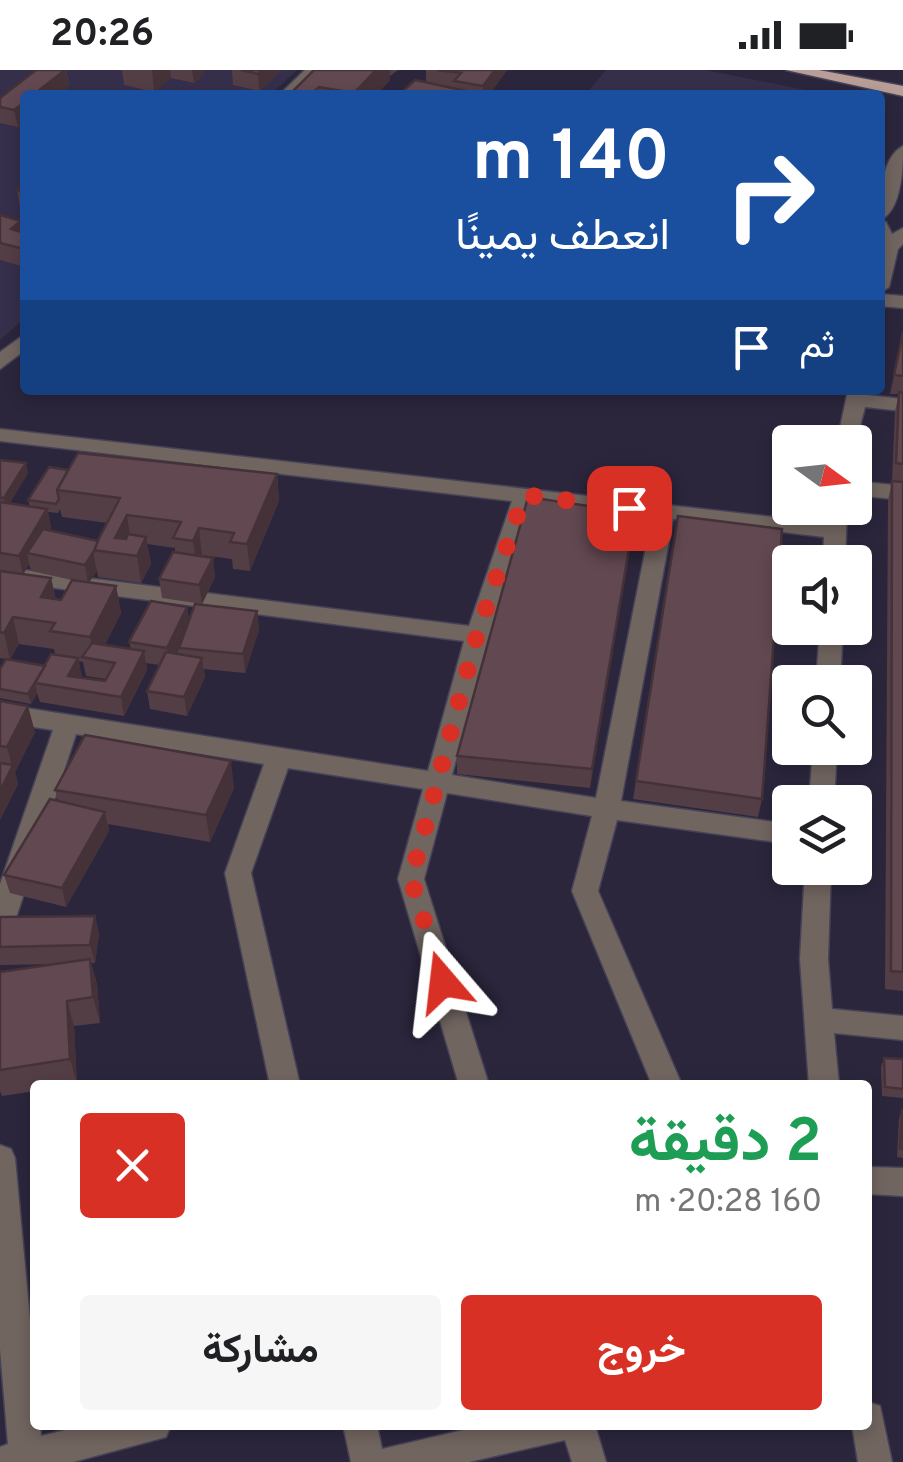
<!DOCTYPE html>
<html lang="ar">
<head>
<meta charset="utf-8">
<style>
	:root { --surface:#fff; --page:#f6f6f6; --text:#202124; --muted:#757577; --accent:#d93025 }
	body { margin:0; font-family:Overpass,Vazirmatn,sans-serif; background:var(--page); color:var(--text); direction:rtl; height:100vh; display:flex; flex-direction:column; font-size:38px; white-space:nowrap }
	* { box-sizing:border-box; margin:0 }
	p { font-size:32px; color:var(--muted) }
	.icon { flex:none; width:55px; height:55px; fill:none; stroke:currentColor; stroke-width:2; stroke-linecap:round; stroke-linejoin:round }
	.map { position:relative; flex:1; overflow:hidden; direction:ltr }
	.side { position:absolute; left:30px; top:1010px; width:842px; height:350px; display:flex; flex-direction:column; background:var(--surface); border-radius:10px; box-shadow:0 5px 15px #0003; direction:rtl }
	.side>* { flex:none }
	.hud { position:absolute; left:20px; top:20px; width:865px; height:305px; border-radius:10px; box-shadow:0 5px 15px #0003; direction:rtl; background:#1a4fa0; color:#fff; overflow:hidden }
	.needle { width:65px; rotate:105deg }
	.fabs { position:absolute; left:772px; top:355px; display:grid; gap:20px }
	.fabs a { display:grid; place-items:center; width:100px; height:100px; border-radius:10px; background:var(--surface); box-shadow:0 5px 15px #0003; font-size:50px }
	.pin { position:absolute; display:grid; place-items:center; width:85px; height:85px; color:#fff; margin:-42px; border-radius:20px; box-shadow:0 5px 15px #0006 }
	.me { position:absolute; width:110px; margin:-55px; rotate:343deg; stroke-linejoin:round; filter:drop-shadow(0 0 8px #0008) }
	.turn { display:flex; align-items:center; gap:35px; height:210px; padding:0 50px; font-size:45px }
	.turn .icon { width:130px; height:130px; stroke-width:2.5 }
	.turn b { display:block; font-size:70px; line-height:85px }
	.then { display:flex; align-items:center; height:95px; padding:0 50px; background:#0003; gap:20px; font-size:38px }
	.round { display:grid; place-items:center; flex:none; width:105px; height:105px; border-radius:10px; background:var(--page) }
	.overview { display:flex; align-items:center; justify-content:space-between; height:170px; padding:0 50px }
	h1 { font-size:60px; font-weight:700; line-height:75px; color:#1e9e55 }
	.primary-button { display:flex; gap:20px; margin-top:auto; padding:20px 50px }
	.primary-button a { flex:1; height:115px; border-radius:10px; background:var(--accent); color:#fff; font-size:40px; font-weight:700; line-height:115px; text-align:center }
	.primary-button a+a { background:var(--page); color:var(--text) }
	.status { display:flex; justify-content:space-between; align-items:center; height:70px; padding:0 50px; background:var(--surface); direction:ltr }
	.status svg { height:28px; fill:currentColor }
	.map>svg:first-child { display:block }
	.built { fill:#352f4b }
	.lines { fill:none; stroke-linecap:round; stroke-linejoin:round }
	.minor-casing { stroke:#464257; stroke-width:3 }
	.major-casing { stroke:#464257; stroke-width:3 }
	.minor { fill:#716560; fill-rule:evenodd }
	.major { fill:#b89e96; fill-rule:evenodd }
	.wall { fill:#543e46; fill-rule:evenodd }
	.shaded-wall { fill:#453239 }
	.building { fill:#624851; stroke:#453239; stroke-width:2.5 }
	.route { stroke:#d93025; stroke-width:18; stroke-dasharray:0 32.4 }
</style>
</head>
<body>
<div class="status"><b>20:26</b><svg viewBox="0 0 49 12"><path d="M0 12V9h3v3zM5 12V6h3v6zM10 12V3h3v9zM15 12V0h3v12zM26 1h20v11H26zM47 4h2v5h-2z"/></svg></div>
<div class="map">
<svg width="903" height="1392" viewBox="0 0 903 1392">
	<rect width="100%" height="100%" fill="#2b263c"/>
	<g class="built">
		<polygon points="0,0 297,0 270,25 25,25 25,248 0,270"/>
		<polygon points="606,0 706,0 830,25 585,25"/>
	</g>
	<g class="lines">
		<g class="minor-casing">
			<g id="minor">
				<polygon points="305,0 322,0 296,25 279,25"/>
				<path d="M 903,76 C 903,97 902,141 880,150 C 880,128 881,87 903,76 Z"/>
				<polygon points="880,151 886,152 892,164 903,158 903,174 898,179 889,217 880,223"/>
				<polygon points="880,224 903,226 903,238 880,236"/>
				<polygon points="25,264 25,280 0,299 0,282"/>
				<polygon points="848,320 868,320 867,325 903,329 903,341 865,337 855,375 837,372"/>
				<path d="M 0,359 L 825,453 L 827,438 L 847,438 L 845,492 L 823,492 L 824,467 L 673,449 L 621,731 L 790,754 L 790,774 L 617,750 L 598,821 L 682,1015 L 652,1015 L 572,821 L 592,746 L 447,723 L 424,809 L 489,1015 L 459,1015 L 398,809 L 423,719 L 288,698 L 251,803 L 300,1015 L 270,1015 L 225,803 L 264,694 L 76,664 L 14,854 L 10,862 L 0,865 L 0,814 L 53,660 L 0,652 L 0,634 L 428,701 L 464,571 L 0,511 L 0,497 L 469,556 L 512,431 L 0,371 ZM 533,433 L 652,447 L 596,728 L 452,705 L 489,565 Z"/>
				<polygon points="855,411 903,416 903,430 855,425"/>
				<polygon points="820,558 843,558 840,612 816,612"/>
				<polygon points="813,678 837,678 834,732 809,732"/>
				<polygon points="805,798 831,798 828,889 832,939 903,946 903,970 834,963 839,1015 809,1015 800,889"/>
				<polygon points="0,1075 11,1079 15,1088 35,1304 35,1355 40,1355 41,1366 86,1355 171,1355 166,1367 73,1392 0,1392 0,1377 8,1374 0,1279"/>
				<polygon points="868,1097 903,1098 903,1126 868,1124"/>
				<polygon points="868,1332 880,1336 892,1392 858,1392 852,1355 868,1355"/>
				<polygon points="343,1355 377,1355 382,1379 485,1355 595,1355 606,1392 572,1392 565,1370 469,1392 351,1392"/>
			</g>
		</g>
		<g class="major-casing">
			<polygon id="major" points="786,0 819,0 903,16 903,26"/>
		</g>
		<use href="#minor" class="minor"/>
		<use href="#major" class="major"/>
	</g>
	<g class="wall">
		<polygon points="36,0 66,0 69,16 18,57 0,53 0,28"/>
		<polygon points="122,0 204,0 204,4 194,13 171,8 154,22 124,15"/>
		<polygon points="232,0 282,0 259,21 233,15"/>
		<polygon points="314,0 398,0 390,6 390,10 378,23 385,25 289,25"/>
		<polygon points="426,0 507,0 489,25 403,25 403,21 426,12"/>
		<polygon points="25,113 25,139 20,138 17,120"/>
		<polygon points="0,145 21,151 25,163 25,197 0,190"/>
		<polygon points="903,262 903,921 885,919 888,430 892,412 895,341 899,324 890,324"/>
		<path d="M 0,390 L 28,403 L 9,434 L 30,437 L 28,430 L 68,400 L 277,404 L 279,431 L 250,501 L 233,499 L 232,489 L 202,485 L 213,488 L 215,507 L 202,534 L 162,528 L 159,509 L 175,482 L 175,478 L 147,474 L 151,494 L 141,513 L 98,507 L 97,501 L 89,512 L 116,516 L 121,543 L 105,575 L 131,579 L 129,572 L 187,537 L 189,551 L 257,541 L 259,560 L 245,603 L 204,599 L 205,607 L 187,646 L 150,639 L 147,621 L 160,595 L 146,593 L 147,600 L 124,646 L 40,632 L 37,623 L 31,634 L 0,628 L 0,599 L 6,589 L 0,588 ZM 60,439 L 62,447 L 108,453 L 98,471 L 49,460 L 51,458 L 48,442 L 58,443 ZM 29,494 L 31,501 L 72,510 L 61,530 L 56,530 L 51,508 L 23,504 ZM 19,574 L 54,579 L 55,584 L 45,596 L 10,589 ZM 79,591 L 83,592 L 86,606 L 106,609 L 105,611 L 81,608 Z"/>
		<polygon points="635,443 590,718 457,704 457,686"/>
		<polygon points="0,631 35,662 15,702 18,714 0,750"/>
		<polygon points="636,711 762,729 758,747 633,729"/>
		<polygon points="234,718 210,772 108,754 109,761 66,837 10,823 4,805 58,731 55,720"/>
		<polygon points="95,846 99,864 95,893 91,893 97,914 100,953 74,956 77,1014 35,1015 35,1021 2,1026 0,1021 0,902 56,894 0,895 0,847"/>
		<polygon points="884,988 903,989 903,1028 882,1026 881,997"/>
		<polygon points="902,1040 903,1040 903,1088 897,1087 899,1049"/>
	</g>
	<g class="shaded-wall">
		<polygon points="65,0 69,16 58,25 33,25"/>
		<polygon points="152,0 170,0 171,8 154,22"/>
		<polygon points="192,0 204,0 204,4 194,13"/>
		<polygon points="262,0 282,0 259,21 258,4"/>
		<polygon points="376,0 390,0 390,10 376,25 354,25"/>
		<polygon points="495,0 507,0 489,25 483,25 483,16"/>
		<polygon points="25,32 25,51 18,57 14,40"/>
		<polygon points="21,151 25,168 11,159"/>
		<polygon points="26,393 28,403 7,438 4,428"/>
		<polygon points="277,404 279,431 250,501 247,474"/>
		<polygon points="47,439 51,458 35,484 27,483 29,494 23,505 19,486"/>
		<polygon points="635,443 633,462 590,718 592,699"/>
		<polygon points="127,445 131,472 115,468"/>
		<polygon points="199,458 202,485 197,498 193,471"/>
		<polygon points="146,467 151,494 141,513 137,486"/>
		<polygon points="93,482 97,501 88,514 85,495"/>
		<polygon points="213,488 215,507 202,534 199,515"/>
		<polygon points="51,508 57,535 41,527"/>
		<polygon points="116,516 121,543 97,590 94,589 90,567"/>
		<polygon points="187,537 190,556 170,597 167,578"/>
		<polygon points="257,541 259,560 245,603 243,584"/>
		<polygon points="13,547 19,574 10,590 4,563"/>
		<polygon points="144,581 147,600 124,646 121,627"/>
		<polygon points="78,588 82,606 75,620 68,606"/>
		<polygon points="202,588 205,607 187,646 184,627"/>
		<polygon points="45,596 35,613 37,623 31,634 28,624"/>
		<polygon points="28,636 35,662 15,702 18,714 0,750 0,721 12,696 7,677"/>
		<polygon points="231,691 234,718 210,772 206,745"/>
		<polygon points="105,742 109,761 66,837 62,818"/>
		<polygon points="95,846 99,864 95,893 90,875"/>
		<polygon points="90,889 97,914 100,953 93,927"/>
		<polygon points="67,931 74,956 77,1014 70,989"/>
	</g>
	<g class="building">
		<polygon points="36,0 65,0 33,25 25,25 25,32 14,40 0,37 0,28"/>
		<polygon points="241,0 262,0 258,4"/>
		<polygon points="314,0 376,0 354,23 319,17 311,24 313,25 289,25"/>
		<polygon points="437,0 495,0 483,16 454,11 461,3"/>
		<polygon points="415,10 471,22 469,25 420,25 403,21"/>
		<polygon points="369,21 385,25 365,25"/>
		<polygon points="25,113 25,122 17,120"/>
		<polygon points="0,145 21,151 11,159 25,163 24,179 0,173"/>
		<polygon points="903,262 903,306 894,305"/>
		<polygon points="899,322 903,323 903,394 896,393"/>
		<polygon points="78,383 277,404 247,474 230,472 234,463 199,458 193,471 173,468 181,452 127,445 115,468 126,469 128,464 146,467 137,486 93,480 120,428 57,420"/>
		<polygon points="0,390 26,393 4,428 0,428"/>
		<polygon points="49,397 68,400 57,420 59,429 56,434 28,430"/>
		<polygon points="892,411 903,412 903,902 891,901"/>
		<polygon points="528,427 635,443 592,699 457,686"/>
		<polygon points="0,432 47,439 19,486 0,483"/>
		<polygon points="678,446 782,459 762,729 636,711"/>
		<polygon points="43,459 98,471 94,481 85,495 27,483"/>
		<polygon points="173,482 213,488 199,515 159,509"/>
		<polygon points="0,501 51,508 41,527 61,530 72,510 116,516 90,567 50,561 55,553 13,547 4,563 0,562"/>
		<polygon points="151,531 187,537 167,578 129,572"/>
		<polygon points="195,534 257,541 243,584 179,578"/>
		<polygon points="92,573 144,581 121,627 35,613 51,584 78,588 68,606 105,611 115,593 82,587"/>
		<polygon points="166,582 202,588 184,627 147,621"/>
		<polygon points="6,589 45,596 28,624 0,619 0,599"/>
		<polygon points="0,631 28,636 7,677 0,676"/>
		<polygon points="85,665 231,691 206,745 55,720"/>
		<polygon points="0,693 13,695 0,721"/>
		<polygon points="50,729 105,742 62,818 4,805"/>
		<polygon points="95,846 90,875 0,877 0,847"/>
		<polygon points="90,889 93,927 67,931 70,989 0,1000 0,902"/>
		<polygon points="884,988 903,989 903,1019 885,1017"/>
		<polygon points="902,1040 903,1040 903,1079 900,1078"/>
	</g>
	<g class="lines">
		<polyline class="route" points="443,912 411,809 477,565 524,425 629,438"/>
	</g>
</svg>
<div class="fabs">
<a><svg class="needle" viewBox="-14 -14 28 28"><path d="M0-13l5 13h-10z" fill="#e53935"/><path d="M0 13l5-13h-10z" fill="#757577"/></svg></a>
<a><svg class="icon" aria-label="sound" viewBox="0 0 24 24"><path d="M4 9h4l5-4v14l-5-4H4zM17 9q2 3 0 6"/></svg></a>
<a><svg class="icon" aria-label="search" viewBox="0 0 24 24"><circle cx="10" cy="10" r="6"/><path d="M15 15l6 6"/></svg></a>
<a><svg class="icon" aria-label="layers" viewBox="0 0 24 24"><path d="M12 4l9 5-9 5-9-5zM3 14l9 5 9-5"/></svg></a>
</div>
<div class="pin" style="left:629px;top:438px;background:#d93025"><svg class="icon" aria-label="arrive" viewBox="0 0 24 24"><path d="M6 21V4h12l-3 4 3 4H6"/></svg></div>
<svg class="me" style="left:443px;top:912px" viewBox="-20 -20 40 40"><path d="M0-17L14 15 0 8-14 15z" fill="#d93025" stroke="#fff" stroke-width="4"/></svg>
<div class="hud">
<div class="turn"><svg class="icon" aria-label="right" viewBox="0 0 24 24"><path d="M7 20v-9h11M14 6l5 5-5 5"/></svg><div><b>140 m</b>انعطف يمينًا</div></div>
<div class="then">ثم<svg class="icon" aria-label="arrive" viewBox="0 0 24 24"><path d="M6 21V4h12l-3 4 3 4H6"/></svg></div>
</div>
<section class="side">
<div class="overview"><div><h1>2 دقيقة</h1><p>160 m · 20:28</p></div><a class="round" style="background:#d93025;color:#fff"><svg class="icon" aria-label="close" viewBox="0 0 24 24"><path d="M6 6l12 12M18 6L6 18"/></svg></a></div>
<div class="primary-button"><a>خروج</a><a>مشاركة</a></div>
</section>
</div>
</body>
</html>
